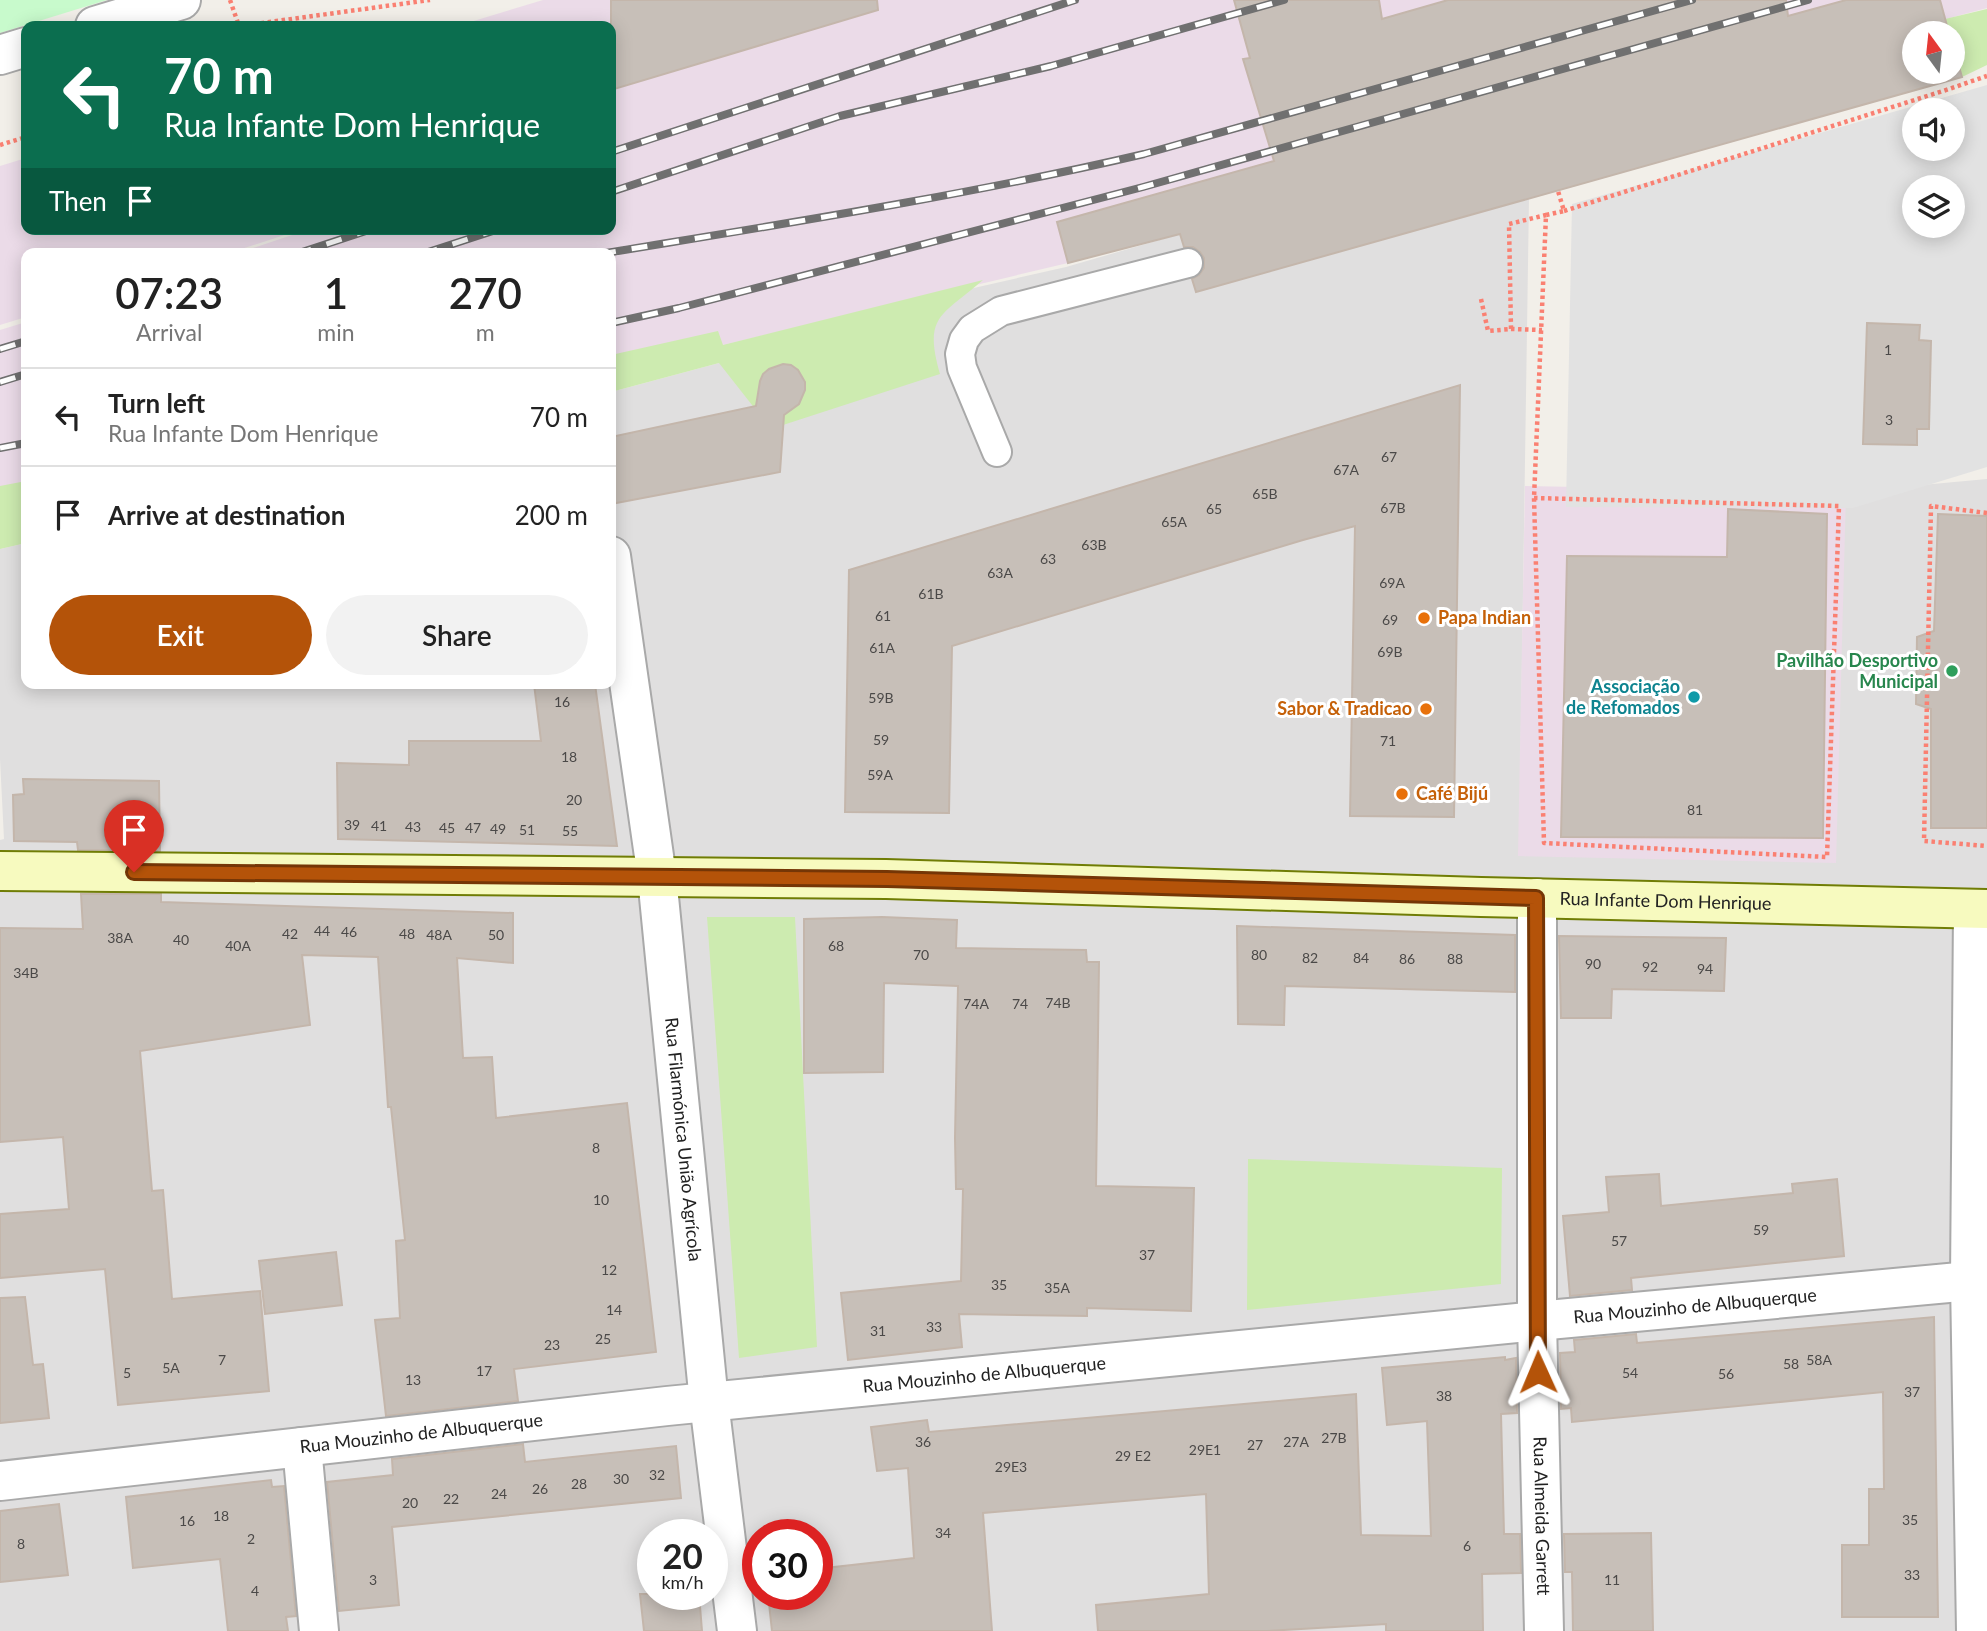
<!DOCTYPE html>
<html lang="en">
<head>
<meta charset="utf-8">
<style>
	:root { --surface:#fff; --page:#f2f2f2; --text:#222; --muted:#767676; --line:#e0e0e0; --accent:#b45309 }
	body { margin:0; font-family:Lato,sans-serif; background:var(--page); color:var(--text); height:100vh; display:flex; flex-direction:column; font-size:26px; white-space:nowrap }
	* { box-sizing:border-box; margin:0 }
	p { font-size:23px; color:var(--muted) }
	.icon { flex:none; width:38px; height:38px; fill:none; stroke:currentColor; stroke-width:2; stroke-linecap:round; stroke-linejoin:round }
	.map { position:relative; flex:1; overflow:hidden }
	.details { position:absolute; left:21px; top:248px; width:595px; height:441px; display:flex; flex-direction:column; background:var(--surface); border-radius:14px; box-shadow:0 4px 18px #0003 }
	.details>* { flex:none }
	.top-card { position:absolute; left:21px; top:21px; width:595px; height:214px; border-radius:14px; box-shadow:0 4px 18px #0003; background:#0b6e4f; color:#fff; overflow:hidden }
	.needle { width:46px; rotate:345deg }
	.buttons { position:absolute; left:1902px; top:21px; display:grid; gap:14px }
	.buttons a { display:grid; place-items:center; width:63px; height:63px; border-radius:50%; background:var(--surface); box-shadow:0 4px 18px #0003; font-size:35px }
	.speed { position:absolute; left:637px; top:1519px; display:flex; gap:14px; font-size:35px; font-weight:700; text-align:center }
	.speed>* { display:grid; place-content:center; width:91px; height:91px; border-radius:50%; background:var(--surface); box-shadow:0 4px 18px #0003; line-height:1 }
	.speed small { font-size:18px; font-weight:400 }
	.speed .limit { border:10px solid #d22; background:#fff; color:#111 }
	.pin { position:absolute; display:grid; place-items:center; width:60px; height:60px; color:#fff; margin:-72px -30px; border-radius:50% 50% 50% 0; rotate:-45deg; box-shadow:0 0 7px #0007 }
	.pin .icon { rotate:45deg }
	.me { position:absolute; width:77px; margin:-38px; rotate:359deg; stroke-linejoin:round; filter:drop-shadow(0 0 5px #0008) }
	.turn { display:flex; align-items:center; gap:24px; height:147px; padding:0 28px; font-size:32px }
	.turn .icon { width:91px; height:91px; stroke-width:2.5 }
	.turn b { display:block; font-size:49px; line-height:60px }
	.then { display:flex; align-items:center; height:66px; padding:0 28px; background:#0003; gap:14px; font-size:26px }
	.eta { display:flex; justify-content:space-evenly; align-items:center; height:119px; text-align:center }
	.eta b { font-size:42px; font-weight:600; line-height:49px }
	.button { display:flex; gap:14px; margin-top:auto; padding:14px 28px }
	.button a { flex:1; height:80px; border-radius:42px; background:var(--accent); color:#fff; font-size:28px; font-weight:600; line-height:80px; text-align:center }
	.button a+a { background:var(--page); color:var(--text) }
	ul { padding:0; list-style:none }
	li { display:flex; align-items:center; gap:21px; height:98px; padding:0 28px; border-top:2px solid var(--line) }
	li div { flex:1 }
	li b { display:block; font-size:26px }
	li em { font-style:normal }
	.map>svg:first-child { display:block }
	.residential { fill:#e0dfdf; fill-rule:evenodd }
	.industrial { fill:#ebdbe8 }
	.grass { fill:#cdebb0 }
	.park { fill:#c8facc }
	.parking { fill:#e2e2e2; fill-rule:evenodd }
	.building { fill:#c7bfb8; stroke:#c4b6ab; stroke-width:2 }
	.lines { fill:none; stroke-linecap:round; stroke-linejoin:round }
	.lane-casing { stroke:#a9a9a9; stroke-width:32 }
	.street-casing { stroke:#a9a9a9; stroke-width:42 }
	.secondary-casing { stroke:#707d05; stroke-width:42 }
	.path { stroke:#fa8072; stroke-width:4.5; stroke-dasharray:3.5 3.5; stroke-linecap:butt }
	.lane { stroke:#fff; stroke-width:28 }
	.street { stroke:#fff; stroke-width:38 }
	.secondary { stroke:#f7fabf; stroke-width:38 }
	.rail-casing { stroke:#707070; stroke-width:8 }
	.rail { stroke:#fff; stroke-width:5; stroke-dasharray:16; stroke-linecap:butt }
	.route-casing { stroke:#753606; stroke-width:18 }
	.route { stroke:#b45309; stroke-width:12 }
	.food-dot { fill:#e8710a; stroke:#fff; stroke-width:2.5 }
	.leisure-dot { fill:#2e9e5b; stroke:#fff; stroke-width:2.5 }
	.culture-dot { fill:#0f9aa8; stroke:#fff; stroke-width:2.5 }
	.labels { text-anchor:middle; stroke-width:6; stroke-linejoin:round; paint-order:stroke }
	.number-label { font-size:14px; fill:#4b4948 }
	.food-label { font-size:18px; font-weight:bold; fill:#c56008; stroke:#fff; text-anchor:start }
	.leisure-label { font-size:18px; font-weight:bold; fill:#27864d; stroke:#fff; text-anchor:end }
	.culture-label { font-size:18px; font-weight:bold; fill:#0d838f; stroke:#fff; text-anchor:end }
	.street-label { font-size:18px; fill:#222; stroke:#fff }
</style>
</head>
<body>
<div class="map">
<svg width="1987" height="1631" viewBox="0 0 1987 1631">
	<rect width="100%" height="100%" fill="#f2efe9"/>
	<path class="residential" d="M 1529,198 L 1519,856 L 1846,492 L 1987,479 L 1987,1631 L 0,1631 L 0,840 L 4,839 L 0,759 L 0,549 L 26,543 L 26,684 L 611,684 L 611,392 L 719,363 L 722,345 L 1066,267 L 1194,230 ZM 653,1535 L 712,1535 L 712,1594 L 653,1594 ZM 758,1535 L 817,1535 L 817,1594 L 758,1594 Z"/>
	<g class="industrial">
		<polygon points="543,0 1987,0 1987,8 1946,19 1949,33 1914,33 1914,72 1953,72 1962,77 1558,191 1196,292 1188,263 1202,259 1193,230 1068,263 723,345 611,392 611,254 235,254 310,229 611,229 611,26 457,26"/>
		<polygon points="26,158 26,229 303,229 226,254 26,254 26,317 0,325 0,166"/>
		<polygon points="26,322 26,543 0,549 0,330"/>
		<polygon points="1525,486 1846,492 1836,863 1518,856"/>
	</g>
	<g class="grass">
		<polygon points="1987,9 1987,65 1962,77 1953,46 1953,33 1949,33 1945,19"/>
		<path d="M 983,280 C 942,316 923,315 940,374 L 783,425 L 763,419 L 719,363 L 611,392 L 611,355 L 718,331 L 723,345 Z"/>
		<polygon points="26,481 26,543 0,549 0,486"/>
		<polygon points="707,917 795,917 817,1347 739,1358"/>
		<polygon points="1248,1159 1502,1168 1501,1284 1247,1310"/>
	</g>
	<polygon class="park" points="0,0 107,0 0,33"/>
	<path class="parking" d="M 1987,85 L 1987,467 L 1853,508 L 1566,507 L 1572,204 ZM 1914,110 L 1953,110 L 1953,149 L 1914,149 ZM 1914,187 L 1953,187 L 1953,226 L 1914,226 Z"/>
	<g class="building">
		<polygon points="611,0 877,0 878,10 611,90"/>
		<polygon points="1234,0 1379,0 1382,19 1448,0 1786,0 1788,16 1846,0 1940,0 1949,33 1914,33 1914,72 1953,72 1953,46 1962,77 1196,292 1192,279 1199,275 1204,268 1204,258 1200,252 1193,247 1184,247 1180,234 1068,263 1057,222 1274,161 1243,59 1250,58"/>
		<polygon points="1867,323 1920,325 1919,340 1931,341 1929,429 1917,429 1917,445 1863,444"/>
		<polygon points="783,364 791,365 798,370 805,382 805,390 799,404 784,415 780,472 611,504 611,437 756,406 760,381 763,374 769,369"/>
		<polygon points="1460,385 1454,817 1350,816 1355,526 1303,540 952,646 949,813 845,812 849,570"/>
		<polygon points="1728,509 1827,514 1823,838 1561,837 1567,556 1727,557"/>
		<polygon points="1938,514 1987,516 1987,828 1931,828 1931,709 1916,704 1917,637 1934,631"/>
		<polygon points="534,684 595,684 617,846 338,839 337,763 409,765 409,741 541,741"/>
		<polygon points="23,779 159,781 160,851 78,850 77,842 14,841 13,795 24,794"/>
		<polygon points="81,894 161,894 161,902 513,913 513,963 457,958 463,1058 492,1057 496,1118 627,1103 656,1352 514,1369 518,1401 386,1416 375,1320 400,1318 396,1241 405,1240 391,1107 388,1107 378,957 302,955 310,1025 140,1051 152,1191 163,1190 172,1299 260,1291 269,1391 118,1405 105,1269 0,1278 0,1214 69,1209 63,1137 0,1142 0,928 83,929"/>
		<polygon points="882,917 957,920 956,948 1086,950 1087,962 1099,962 1096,1186 1194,1188 1191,1311 1087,1308 1087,1316 959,1314 962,1347 848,1360 841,1293 961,1281 963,1189 956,1189 955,1138 958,986 884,983 883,1072 804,1073 804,919"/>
		<polygon points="1237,926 1515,935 1515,992 1285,986 1284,1025 1238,1024"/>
		<polygon points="1559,936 1726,938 1724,991 1612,989 1611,1018 1561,1018"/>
		<polygon points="1659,1174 1661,1206 1793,1193 1792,1184 1837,1179 1844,1256 1631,1278 1632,1290 1570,1296 1563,1216 1609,1212 1606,1177"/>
		<polygon points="336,1252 342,1305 265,1314 259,1261"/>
		<polygon points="25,1297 33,1365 43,1364 49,1418 0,1423 0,1298"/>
		<polygon points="1934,1317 1938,1617 1842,1617 1842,1545 1869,1545 1869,1489 1884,1489 1883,1392 1572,1422 1571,1408 1561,1409 1560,1353 1575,1352 1574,1340 1636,1334 1637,1343"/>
		<polygon points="1505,1357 1505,1360 1516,1358 1517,1413 1501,1414 1504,1534 1520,1534 1521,1573 1482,1574 1483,1631 1386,1631 1386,1624 1267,1631 1098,1631 1096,1605 1209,1594 1206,1494 983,1513 992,1631 772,1631 768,1594 817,1594 817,1569 914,1558 908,1468 877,1471 871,1427 927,1420 929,1432 1356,1394 1361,1535 1431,1536 1427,1421 1387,1425 1382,1368"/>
		<polygon points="523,1444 525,1462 676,1446 681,1498 392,1527 399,1605 339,1611 327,1482 393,1475 392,1459"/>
		<polygon points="271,1480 272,1487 284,1486 296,1616 286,1617 288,1631 228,1631 220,1559 133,1568 126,1497"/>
		<polygon points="59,1504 68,1575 0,1582 0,1511"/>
		<polygon points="1651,1533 1653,1631 1573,1631 1572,1572 1565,1572 1564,1534"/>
		<polygon points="640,1594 699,1594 702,1631 644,1631"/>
	</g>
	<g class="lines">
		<g class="lane-casing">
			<polyline id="lane" points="997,452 962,368 960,354 964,340 972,329 1001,311 1188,263"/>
		</g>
		<g class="street-casing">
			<g id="street">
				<polyline points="95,26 181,0"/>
				<polyline points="0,55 26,47"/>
				<path id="s1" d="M 611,556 L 657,877 L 709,1402 L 737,1631"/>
				<path id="s2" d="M 1537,898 L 1537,1321 L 1544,1631"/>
				<polyline points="1973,910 1970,1281 1976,1631"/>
				<polyline points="302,1447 319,1631"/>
				<path id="s3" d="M 0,1481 L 667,1406 L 1537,1321 L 1970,1281"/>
			</g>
		</g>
		<g class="secondary-casing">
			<g id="secondary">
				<path id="s4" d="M 0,871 L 886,879 L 1481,897 L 1987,909"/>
			</g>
		</g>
		<g class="path">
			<polyline points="230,0 239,26"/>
			<polyline points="240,26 430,0"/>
			<polyline points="0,145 26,137"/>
			<polyline points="1564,211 1943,91 1987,76"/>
			<polyline points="1481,299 1488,331 1511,329 1509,224 1546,215"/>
			<polyline points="1511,329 1542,330"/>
			<polyline points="1534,498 1839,506 1827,857 1544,843 1534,498 1546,215 1564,211 1558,191"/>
			<polyline points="1987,513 1931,506 1924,841 1987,846"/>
		</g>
		<use href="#lane" class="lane"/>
		<use href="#street" class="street"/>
		<use href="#secondary" class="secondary"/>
		<g class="rail-casing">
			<g id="rail">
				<polyline points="611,152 1075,0"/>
				<polyline points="611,192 840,116 1051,66 1284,0"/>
				<polyline points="296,254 372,229"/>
				<polyline points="422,254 499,229"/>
				<path d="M 600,254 C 782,224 964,196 1144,154 L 1692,0"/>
				<polyline points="611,323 679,308 1143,187 1808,0"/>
				<polyline points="0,349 26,341"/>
				<polyline points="0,382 26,374"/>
				<polyline points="0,448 26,443"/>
			</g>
		</g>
		<use href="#rail" class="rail"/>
	</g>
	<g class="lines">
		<g class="route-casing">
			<polyline id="route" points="134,872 887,879 1536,898 1538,1372"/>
		</g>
		<use href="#route" class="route"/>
	</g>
	<g class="food-dot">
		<circle cx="1424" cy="618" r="7"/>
		<circle cx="1426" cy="709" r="7"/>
		<circle cx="1402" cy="794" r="7"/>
	</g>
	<circle class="leisure-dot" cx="1952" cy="671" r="7"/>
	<circle class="culture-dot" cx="1694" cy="697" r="7"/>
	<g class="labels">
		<g class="number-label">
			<text x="1888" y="355">1</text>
			<text x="1889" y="425">3</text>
			<text x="1389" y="462">67</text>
			<text x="1346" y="475">67A</text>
			<text x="1265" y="499">65B</text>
			<text x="1393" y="513">67B</text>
			<text x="1214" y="514">65</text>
			<text x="1174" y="527">65A</text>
			<text x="1094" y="550">63B</text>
			<text x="1048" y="564">63</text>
			<text x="1000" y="578">63A</text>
			<text x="1392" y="588">69A</text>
			<text x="931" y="599">61B</text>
			<text x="883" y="621">61</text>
			<text x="1390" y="625">69</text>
			<text x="882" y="653">61A</text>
			<text x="1390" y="657">69B</text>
			<text x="881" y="703">59B</text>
			<text x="562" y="707">16</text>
			<text x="881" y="745">59</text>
			<text x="1388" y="746">71</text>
			<text x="569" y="762">18</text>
			<text x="880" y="780">59A</text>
			<text x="574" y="805">20</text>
			<text x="1695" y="815">81</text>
			<text x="352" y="830">39</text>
			<text x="379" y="831">41</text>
			<text x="413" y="832">43</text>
			<text x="447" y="833">45</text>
			<text x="473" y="833">47</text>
			<text x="498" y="834">49</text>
			<text x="527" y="835">51</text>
			<text x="570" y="836">55</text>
			<text x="322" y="936">44</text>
			<text x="349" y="937">46</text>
			<text x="290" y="939">42</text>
			<text x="407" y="939">48</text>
			<text x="439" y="940">48A</text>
			<text x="496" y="940">50</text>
			<text x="120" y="943">38A</text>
			<text x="181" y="945">40</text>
			<text x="238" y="951">40A</text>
			<text x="836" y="951">68</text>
			<text x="921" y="960">70</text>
			<text x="1259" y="960">80</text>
			<text x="1310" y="963">82</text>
			<text x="1361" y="963">84</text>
			<text x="1407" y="964">86</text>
			<text x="1455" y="964">88</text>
			<text x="1593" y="969">90</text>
			<text x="1650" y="972">92</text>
			<text x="1705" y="974">94</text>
			<text x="26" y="978">34B</text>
			<text x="1058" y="1008">74B</text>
			<text x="976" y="1009">74A</text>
			<text x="1020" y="1009">74</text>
			<text x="596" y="1153">8</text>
			<text x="601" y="1205">10</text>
			<text x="1761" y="1235">59</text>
			<text x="1619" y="1246">57</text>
			<text x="1147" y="1260">37</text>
			<text x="609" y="1275">12</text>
			<text x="999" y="1290">35</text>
			<text x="1057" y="1293">35A</text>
			<text x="614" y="1315">14</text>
			<text x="934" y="1332">33</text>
			<text x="878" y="1336">31</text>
			<text x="603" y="1344">25</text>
			<text x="552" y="1350">23</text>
			<text x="222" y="1365">7</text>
			<text x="1819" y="1365">58A</text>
			<text x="1791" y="1369">58</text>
			<text x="171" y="1373">5A</text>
			<text x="484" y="1376">17</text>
			<text x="127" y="1378">5</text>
			<text x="1630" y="1378">54</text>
			<text x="1726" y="1379">56</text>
			<text x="413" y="1385">13</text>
			<text x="1912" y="1397">37</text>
			<text x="1444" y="1401">38</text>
			<text x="1334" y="1443">27B</text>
			<text x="923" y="1447">36</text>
			<text x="1296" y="1447">27A</text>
			<text x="1255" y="1450">27</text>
			<text x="1205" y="1455">29E1</text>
			<text x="1133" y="1461">29 E2</text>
			<text x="1011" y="1472">29E3</text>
			<text x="657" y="1480">32</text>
			<text x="621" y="1484">30</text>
			<text x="579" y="1489">28</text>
			<text x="540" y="1494">26</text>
			<text x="499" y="1499">24</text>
			<text x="451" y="1504">22</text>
			<text x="410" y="1508">20</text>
			<text x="221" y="1521">18</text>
			<text x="1910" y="1525">35</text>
			<text x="187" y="1526">16</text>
			<text x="943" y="1538">34</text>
			<text x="251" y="1544">2</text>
			<text x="21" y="1549">8</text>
			<text x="1467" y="1551">6</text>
			<text x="1912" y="1580">33</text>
			<text x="373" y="1585">3</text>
			<text x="1612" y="1585">11</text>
			<text x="255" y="1596">4</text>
		</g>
		<g class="food-label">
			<text x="1438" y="624">Papa Indian</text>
			<text x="1412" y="715" text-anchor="end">Sabor &amp; Tradicao</text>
			<text x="1416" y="800">Café Bijú</text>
		</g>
		<g class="leisure-label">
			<text x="1938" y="667">Pavilhão Desportivo<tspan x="1938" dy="21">Municipal</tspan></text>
		</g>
		<g class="culture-label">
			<text x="1680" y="693">Associação<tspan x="1680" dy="21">de Refomados</tspan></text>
		</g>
		<g class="street-label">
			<text dy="6" stroke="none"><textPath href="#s4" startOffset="1666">Rua Infante Dom Henrique</textPath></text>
			<text dy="6" stroke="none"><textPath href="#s1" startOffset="588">Rua Filarmónica União Agrícola</textPath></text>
			<text dy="6" stroke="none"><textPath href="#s3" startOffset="1704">Rua Mouzinho de Albuquerque</textPath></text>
			<text dy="6" stroke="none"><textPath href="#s3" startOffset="990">Rua Mouzinho de Albuquerque</textPath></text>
			<text dy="6" stroke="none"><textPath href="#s3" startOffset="424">Rua Mouzinho de Albuquerque</textPath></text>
			<text dy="6" stroke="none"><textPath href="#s2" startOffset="618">Rua Almeida Garrett</textPath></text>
		</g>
	</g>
</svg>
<div class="buttons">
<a><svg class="needle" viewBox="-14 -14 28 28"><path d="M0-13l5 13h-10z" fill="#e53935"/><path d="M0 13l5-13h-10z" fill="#767676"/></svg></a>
<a><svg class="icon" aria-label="sound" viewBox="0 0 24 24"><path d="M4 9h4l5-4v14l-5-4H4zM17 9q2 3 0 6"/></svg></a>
<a><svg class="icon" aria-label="layers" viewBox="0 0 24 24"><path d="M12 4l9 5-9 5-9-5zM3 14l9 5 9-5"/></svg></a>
</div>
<div class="speed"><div>20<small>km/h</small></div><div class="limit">30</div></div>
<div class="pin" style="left:134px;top:872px;background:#d93025"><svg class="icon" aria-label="arrive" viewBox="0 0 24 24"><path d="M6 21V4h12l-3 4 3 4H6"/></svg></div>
<svg class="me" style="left:1538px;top:1372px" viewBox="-20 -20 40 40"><path d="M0-17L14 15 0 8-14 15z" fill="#b45309" stroke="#fff" stroke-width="4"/></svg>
<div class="top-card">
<div class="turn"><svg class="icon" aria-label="left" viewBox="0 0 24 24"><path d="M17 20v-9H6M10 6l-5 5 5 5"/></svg><div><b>70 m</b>Rua Infante Dom Henrique</div></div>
<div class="then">Then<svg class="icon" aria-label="arrive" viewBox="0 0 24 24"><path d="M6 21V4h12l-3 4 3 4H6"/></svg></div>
</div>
<section class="details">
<div class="eta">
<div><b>07:23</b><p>Arrival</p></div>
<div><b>1</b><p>min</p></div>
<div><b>270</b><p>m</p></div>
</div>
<ul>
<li><svg class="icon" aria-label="left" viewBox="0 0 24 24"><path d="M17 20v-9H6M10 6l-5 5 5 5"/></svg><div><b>Turn left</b><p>Rua Infante Dom Henrique</p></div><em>70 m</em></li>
<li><svg class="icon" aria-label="arrive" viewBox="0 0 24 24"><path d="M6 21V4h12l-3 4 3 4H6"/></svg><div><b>Arrive at destination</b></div><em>200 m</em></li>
</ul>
<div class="button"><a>Exit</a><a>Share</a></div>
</section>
</div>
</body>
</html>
